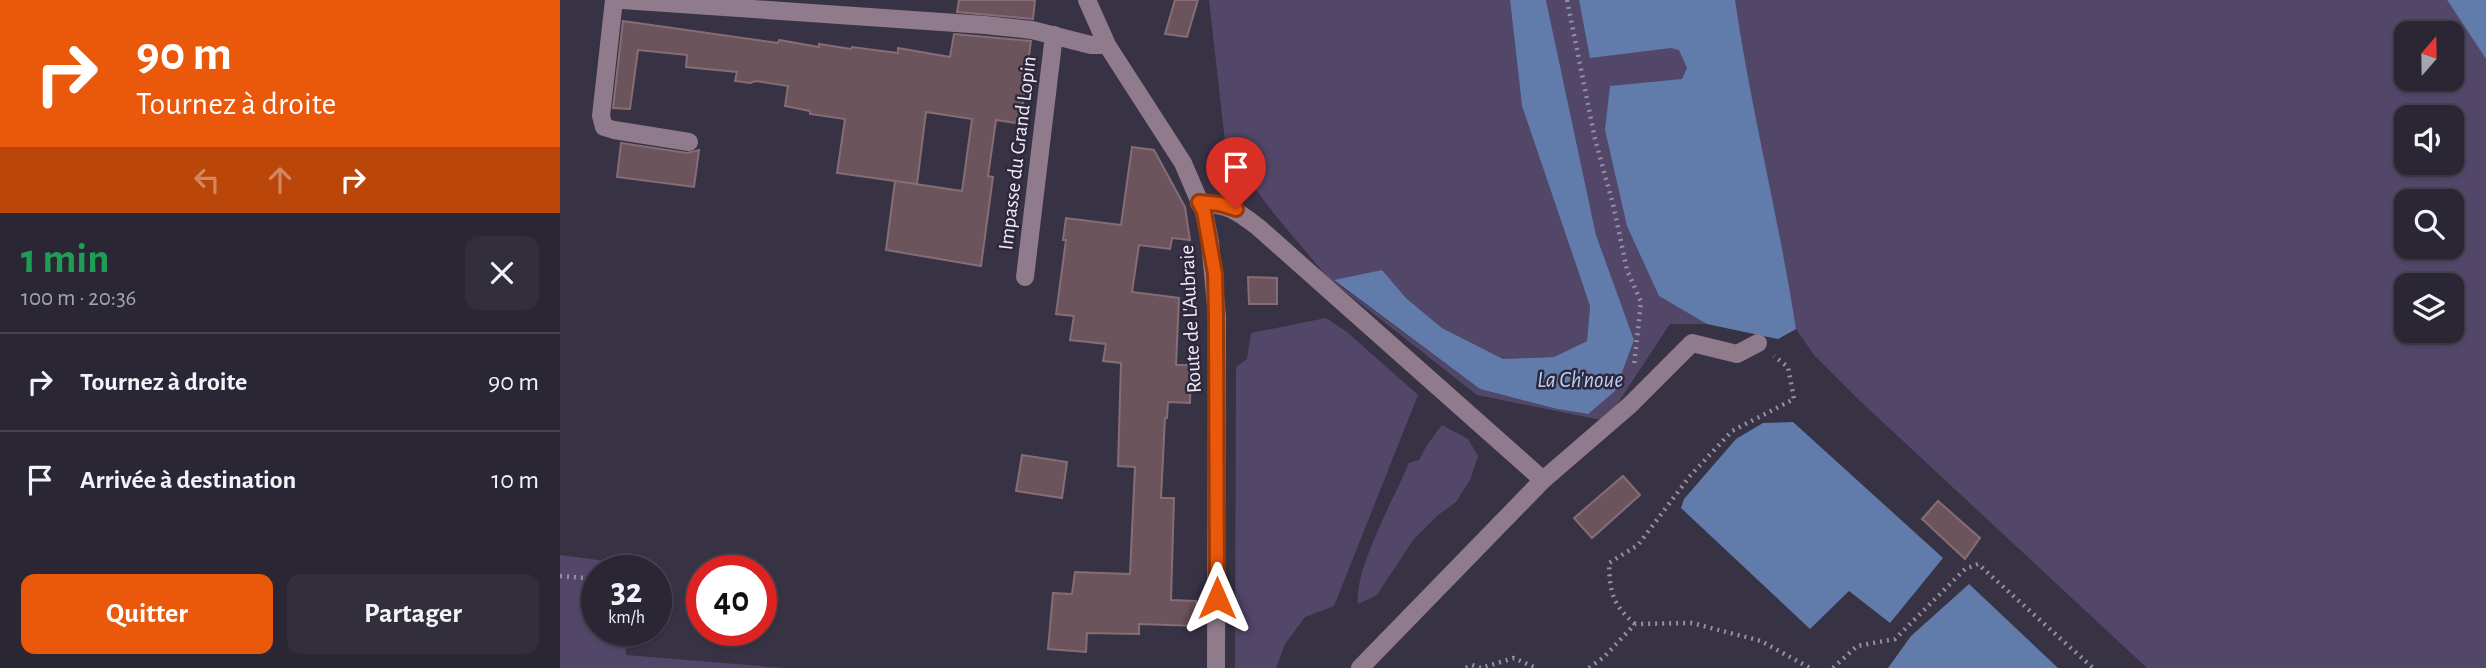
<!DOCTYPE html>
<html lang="fr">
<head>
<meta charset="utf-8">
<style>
	:root { --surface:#2a2634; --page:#322e3c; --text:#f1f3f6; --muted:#a5a5ac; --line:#46434f; --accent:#ea580c }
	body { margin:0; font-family:"Alegreya Sans",sans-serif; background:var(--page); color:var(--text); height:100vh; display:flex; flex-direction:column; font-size:26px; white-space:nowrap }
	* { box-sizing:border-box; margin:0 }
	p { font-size:23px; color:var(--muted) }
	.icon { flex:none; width:38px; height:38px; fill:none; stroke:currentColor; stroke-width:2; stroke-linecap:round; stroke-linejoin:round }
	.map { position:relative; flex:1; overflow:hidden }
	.drawer { display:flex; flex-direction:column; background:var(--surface); width:560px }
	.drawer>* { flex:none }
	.banner { background:#ea580c; color:#fff; overflow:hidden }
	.needle { width:46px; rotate:20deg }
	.controls { position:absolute; left:1834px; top:21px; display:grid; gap:14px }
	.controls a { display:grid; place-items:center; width:70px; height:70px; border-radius:14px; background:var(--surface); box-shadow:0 2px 5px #0004,0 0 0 2px var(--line); font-size:35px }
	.speed { position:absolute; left:21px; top:555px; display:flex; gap:14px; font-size:35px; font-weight:700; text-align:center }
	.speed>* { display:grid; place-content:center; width:91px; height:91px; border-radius:50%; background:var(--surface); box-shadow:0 2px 5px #0004,0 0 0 2px var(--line); line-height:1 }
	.speed small { font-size:18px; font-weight:400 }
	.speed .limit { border:10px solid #d22; background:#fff; color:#111 }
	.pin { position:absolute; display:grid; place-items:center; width:60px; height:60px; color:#fff; margin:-72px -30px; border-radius:50% 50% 50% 0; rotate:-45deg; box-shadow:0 0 7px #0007 }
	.pin .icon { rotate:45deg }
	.me { position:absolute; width:77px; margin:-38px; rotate:0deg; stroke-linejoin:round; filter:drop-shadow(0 0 5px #0008) }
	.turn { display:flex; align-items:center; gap:24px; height:147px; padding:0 21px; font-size:32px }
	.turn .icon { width:91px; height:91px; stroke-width:2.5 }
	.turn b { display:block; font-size:49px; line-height:60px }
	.lanes { display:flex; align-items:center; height:66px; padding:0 21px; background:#0003; justify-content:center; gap:35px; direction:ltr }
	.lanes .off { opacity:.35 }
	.round { display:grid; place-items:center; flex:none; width:74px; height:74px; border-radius:14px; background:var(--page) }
	.overview { display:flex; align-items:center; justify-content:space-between; height:119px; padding:0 21px }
	h1 { font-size:42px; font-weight:700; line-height:52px; color:#1e9e55 }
	.cta { display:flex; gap:14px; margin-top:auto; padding:14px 21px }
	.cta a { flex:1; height:80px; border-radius:14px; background:var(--accent); color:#fff; font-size:28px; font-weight:700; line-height:80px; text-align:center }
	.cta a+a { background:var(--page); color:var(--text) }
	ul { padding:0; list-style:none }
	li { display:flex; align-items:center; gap:21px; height:98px; padding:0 21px; border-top:2px solid var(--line) }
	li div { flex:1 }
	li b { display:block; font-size:26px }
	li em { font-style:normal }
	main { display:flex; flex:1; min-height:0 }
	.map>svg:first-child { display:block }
	.green { fill:#524769; fill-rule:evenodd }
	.water { fill:#617cab }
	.building { fill:#6c545c; stroke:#866d75; stroke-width:2 }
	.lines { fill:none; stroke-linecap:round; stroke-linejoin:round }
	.path { stroke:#9590a0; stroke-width:4.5; stroke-dasharray:2 5; stroke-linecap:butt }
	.minor { stroke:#8f7b8c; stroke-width:18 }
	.route-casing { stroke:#983908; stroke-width:18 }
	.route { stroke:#ea580c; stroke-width:12 }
	.labels { text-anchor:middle; stroke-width:5; stroke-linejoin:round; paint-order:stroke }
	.street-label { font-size:21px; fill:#efebf7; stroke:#2e283a }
	.water-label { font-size:23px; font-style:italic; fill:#b7d0fb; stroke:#2e283a }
</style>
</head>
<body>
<main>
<section class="drawer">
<div class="banner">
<div class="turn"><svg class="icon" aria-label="right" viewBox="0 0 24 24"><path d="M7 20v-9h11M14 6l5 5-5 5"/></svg><div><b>90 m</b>Tournez à droite</div></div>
<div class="lanes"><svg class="icon off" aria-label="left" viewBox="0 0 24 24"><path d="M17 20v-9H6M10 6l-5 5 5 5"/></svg><svg class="icon off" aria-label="ahead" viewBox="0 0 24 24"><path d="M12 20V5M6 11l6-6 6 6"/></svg><svg class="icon" aria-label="right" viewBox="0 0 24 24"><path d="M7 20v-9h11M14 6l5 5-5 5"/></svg></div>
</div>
<div class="overview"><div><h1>1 min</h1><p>100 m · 20:36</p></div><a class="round"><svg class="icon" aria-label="close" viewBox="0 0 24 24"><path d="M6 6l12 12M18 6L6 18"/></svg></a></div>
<ul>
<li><svg class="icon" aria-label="right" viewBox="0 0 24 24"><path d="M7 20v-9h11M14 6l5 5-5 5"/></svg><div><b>Tournez à droite</b></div><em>90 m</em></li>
<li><svg class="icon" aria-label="arrive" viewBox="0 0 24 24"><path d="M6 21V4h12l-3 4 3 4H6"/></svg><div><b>Arrivée à destination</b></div><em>10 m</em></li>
</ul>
<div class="cta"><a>Quitter</a><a>Partager</a></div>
</section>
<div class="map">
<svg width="1926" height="668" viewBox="0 0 1926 668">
	<rect width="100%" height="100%" fill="#383245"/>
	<g class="green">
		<path d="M 649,0 L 950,0 L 962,106 L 1030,306 L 1027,341 L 994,357 L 943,359 L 882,328 L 846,298 L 822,270 L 774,281 L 920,389 L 997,409 L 1028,414 L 1074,340 L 1036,235 L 986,0 L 1887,0 L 1926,59 L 1926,668 L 1587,668 L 1299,400 L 1254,355 L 1236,329 L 1218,339 L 1147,324 L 1110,324 L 1046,421 L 917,395 L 768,278 L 715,215 L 666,150 ZM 1846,33 L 1892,33 L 1892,79 L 1846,79 ZM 1846,117 L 1892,117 L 1892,163 L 1846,163 ZM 1846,201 L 1892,201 L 1892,247 L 1846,247 ZM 1846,285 L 1892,285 L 1892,331 L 1846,331 Z"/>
		<polygon points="766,318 787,332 858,395 774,606 745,617 725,644 716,668 675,668 676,367 687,359 691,333"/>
		<path d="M 882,425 L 908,439 L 918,456 L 910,480 L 896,502 L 878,515 L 853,540 L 817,595 L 798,604 C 794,569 834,499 849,463 L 859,460 L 867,445 Z"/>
		<polygon points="0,555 61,563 62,570 37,570 37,630 65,630 66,655 224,668 0,668"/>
	</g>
	<g class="water">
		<polygon points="950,0 986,0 1036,235 1074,340 1055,391 1028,414 997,409 920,389 774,280 822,270 846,298 882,328 943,359 994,357 1027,341 1030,306 962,106"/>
		<path d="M 1019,0 L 1175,0 C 1191,110 1219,219 1236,329 L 1218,339 L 1147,324 L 1099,296 L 1067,226 L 1045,130 L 1050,86 L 1122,79 L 1127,68 L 1119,50 L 1111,48 L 1030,58 Z"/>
		<polygon points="1887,0 1926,0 1926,59"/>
		<polygon points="1233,422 1383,558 1330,623 1289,591 1250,629 1121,508 1124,499 1176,439 1203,423"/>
		<polygon points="1409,584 1498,668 1328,668 1351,636"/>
	</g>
	<g class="building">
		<polygon points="399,0 475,0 473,19 397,12"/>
		<polygon points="615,0 638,0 627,37 605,34"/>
		<polygon points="63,21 218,43 219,40 259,47 259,44 291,49 292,47 338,53 338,48 390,57 394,34 471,41 461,117 457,117 456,123 436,120 428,176 433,177 421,266 326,250 335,181 402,191 412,119 366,112 357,184 277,173 285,119 250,114 250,111 225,106 228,86 196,81 190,83 175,81 177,72 126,67 127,55 78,50 70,109 53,108"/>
		<polygon points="61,143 127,153 139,150 134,187 57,177"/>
		<polygon points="572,147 594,150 625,207 630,240 612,238 610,249 579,245 572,292 619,298 616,365 631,365 630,403 608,402 607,418 605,418 601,498 614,498 611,600 636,601 637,626 579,624 579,634 527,633 526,652 488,649 493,593 512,594 515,572 570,574 575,467 558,466 561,363 543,361 546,344 510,340 514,316 496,314 506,240 503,240 506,218 561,225"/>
		<polygon points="688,277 717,278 717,304 689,304"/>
		<polygon points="462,455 507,462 502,498 456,491"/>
		<polygon points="1063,476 1080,495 1032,538 1014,518"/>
		<polygon points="1378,501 1420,538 1405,559 1362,519"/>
	</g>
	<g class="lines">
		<g class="path">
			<polyline points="1007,0 1035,139 1053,204 1067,270 1081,302 1074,366"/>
			<polyline points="0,576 37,579"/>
			<path d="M 1075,624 C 1052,604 1050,593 1049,563 L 1078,545 L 1130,476 L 1172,431 L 1234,399 L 1228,367 L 1214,356"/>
			<polyline points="906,668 912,665 921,668 954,658 976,668"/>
			<polyline points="1029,668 1044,657 1075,624 1132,623 1201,641 1250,668"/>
			<polyline points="1273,668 1297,646 1335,639 1405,569 1418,564 1533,668"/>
		</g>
		<g class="minor">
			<polyline points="54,0 41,116 44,127 54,130 129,142"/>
			<polyline points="62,0 425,25 472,30 531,45 547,45"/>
			<polyline points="527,0 547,45 623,163 644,212 650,242 657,316 656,668"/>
			<path d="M 639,203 C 667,204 676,210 698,227 L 983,480 L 800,668"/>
			<polyline points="465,277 494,35"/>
			<polyline points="983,480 1070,405 1132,343 1177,354 1198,343"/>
		</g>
	</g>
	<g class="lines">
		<g class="route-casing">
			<polyline id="route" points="657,598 656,316 655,274 644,212 639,202 660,204 676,209"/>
		</g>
		<use href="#route" class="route"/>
	</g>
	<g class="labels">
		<g class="street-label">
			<text transform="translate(457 153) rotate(-83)" y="7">Impasse du Grand Lopin</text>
			<text transform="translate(630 319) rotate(-93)" y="7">Route de L'Aubraie</text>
		</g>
		<g class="water-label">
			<text x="1020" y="387">La Ch'noue</text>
		</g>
	</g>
</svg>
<div class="controls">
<a><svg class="needle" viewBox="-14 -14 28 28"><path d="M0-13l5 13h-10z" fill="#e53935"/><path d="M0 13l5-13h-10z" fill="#a5a5ac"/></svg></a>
<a><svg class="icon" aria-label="sound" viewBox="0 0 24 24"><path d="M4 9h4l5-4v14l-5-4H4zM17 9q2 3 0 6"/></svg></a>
<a><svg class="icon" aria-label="search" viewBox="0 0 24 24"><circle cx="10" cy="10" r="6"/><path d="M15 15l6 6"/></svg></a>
<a><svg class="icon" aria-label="layers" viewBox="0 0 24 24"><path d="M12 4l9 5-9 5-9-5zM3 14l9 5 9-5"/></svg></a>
</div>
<div class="speed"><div>32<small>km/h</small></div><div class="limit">40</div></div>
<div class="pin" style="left:676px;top:209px;background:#d93025"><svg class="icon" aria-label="arrive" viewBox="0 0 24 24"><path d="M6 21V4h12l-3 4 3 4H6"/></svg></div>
<svg class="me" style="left:657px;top:598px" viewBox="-20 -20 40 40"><path d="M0-17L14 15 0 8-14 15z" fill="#ea580c" stroke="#fff" stroke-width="4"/></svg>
</div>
</main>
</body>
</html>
